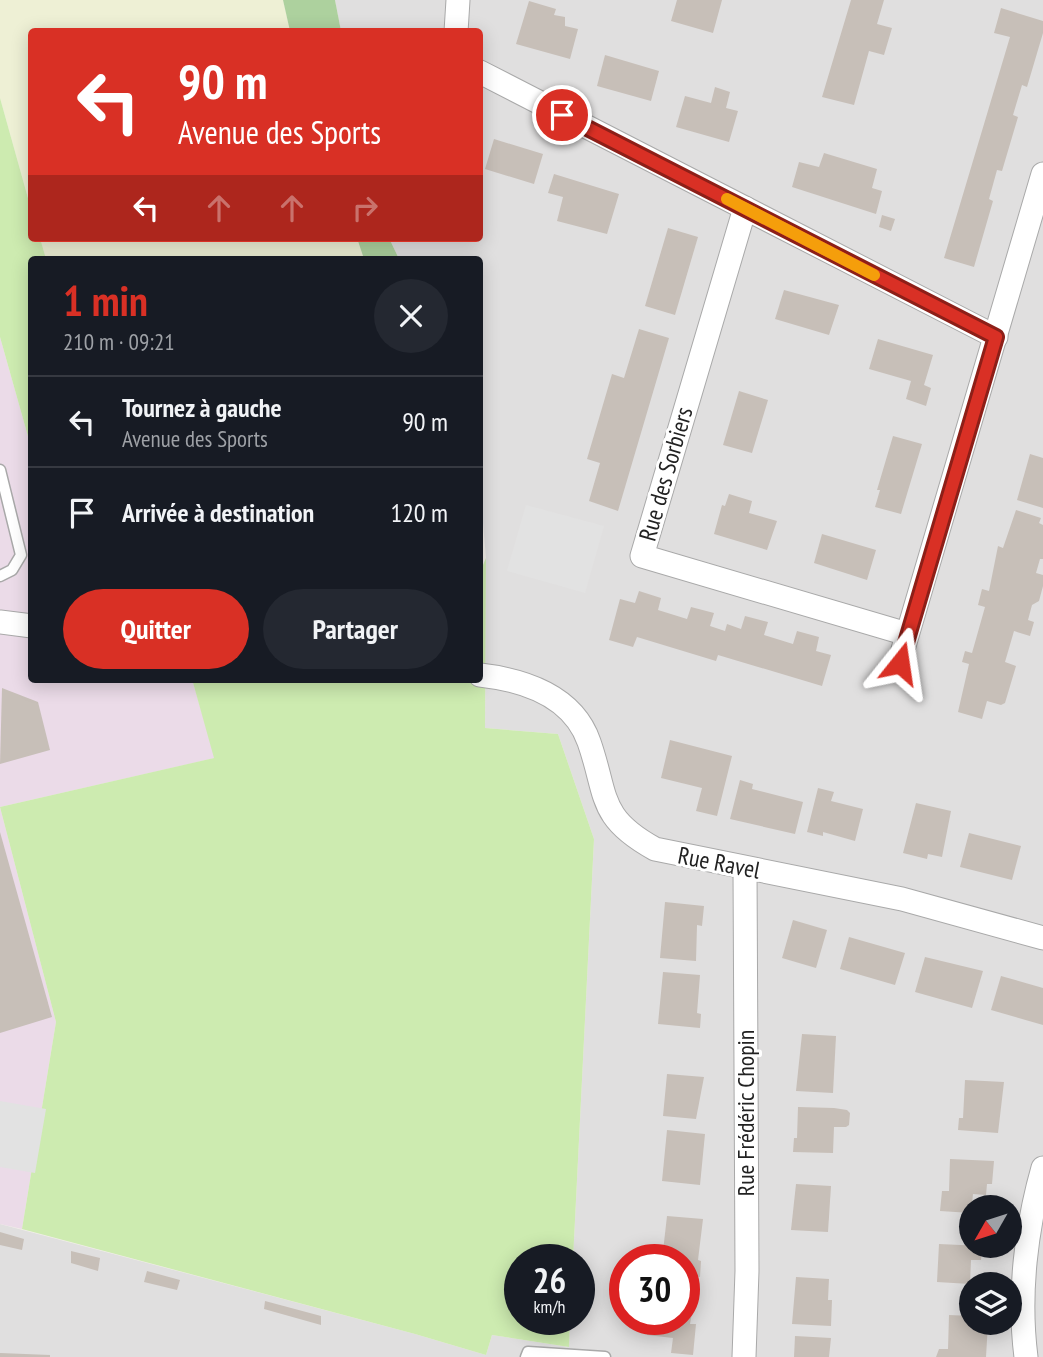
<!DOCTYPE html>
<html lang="fr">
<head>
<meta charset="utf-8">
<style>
	:root { --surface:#171b24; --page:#242831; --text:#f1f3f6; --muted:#9ea1a6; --line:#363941; --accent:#d93025 }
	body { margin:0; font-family:"PT Sans Narrow",sans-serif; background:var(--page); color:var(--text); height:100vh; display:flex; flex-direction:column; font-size:26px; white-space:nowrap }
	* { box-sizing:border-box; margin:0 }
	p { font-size:23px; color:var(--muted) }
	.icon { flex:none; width:38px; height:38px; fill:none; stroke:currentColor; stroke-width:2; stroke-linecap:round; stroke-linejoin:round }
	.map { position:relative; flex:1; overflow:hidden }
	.drawer { position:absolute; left:28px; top:256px; width:455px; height:427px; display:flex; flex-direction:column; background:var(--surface); border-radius:7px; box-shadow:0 4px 18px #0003 }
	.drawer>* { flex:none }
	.banner { position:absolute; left:28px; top:28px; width:455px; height:214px; border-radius:7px; box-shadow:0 4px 18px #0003; background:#d93025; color:#fff; overflow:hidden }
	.needle { width:46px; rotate:231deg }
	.buttons { position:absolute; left:959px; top:1195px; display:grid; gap:14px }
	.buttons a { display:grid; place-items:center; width:63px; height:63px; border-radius:50%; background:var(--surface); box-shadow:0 4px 18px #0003; font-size:35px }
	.speed { position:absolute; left:504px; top:1244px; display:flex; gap:14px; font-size:35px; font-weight:700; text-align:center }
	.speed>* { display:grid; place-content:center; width:91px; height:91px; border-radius:50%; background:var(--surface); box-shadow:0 4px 18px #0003; line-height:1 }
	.speed small { font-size:18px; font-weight:400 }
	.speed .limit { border:10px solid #d22; background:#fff; color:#111 }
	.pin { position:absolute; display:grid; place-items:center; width:60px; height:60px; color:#fff; margin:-30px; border:4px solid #fff; border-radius:50%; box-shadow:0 2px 7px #0007 }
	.me { position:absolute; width:77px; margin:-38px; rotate:15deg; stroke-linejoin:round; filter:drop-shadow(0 0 5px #0008) }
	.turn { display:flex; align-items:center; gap:24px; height:147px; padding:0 35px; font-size:32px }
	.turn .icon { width:91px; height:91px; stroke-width:2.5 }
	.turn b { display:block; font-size:49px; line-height:60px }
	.lanes { display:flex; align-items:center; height:66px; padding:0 35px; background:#0003; justify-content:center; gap:35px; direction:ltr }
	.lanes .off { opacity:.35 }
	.round { display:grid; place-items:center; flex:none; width:74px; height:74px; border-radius:37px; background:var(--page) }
	.headline { display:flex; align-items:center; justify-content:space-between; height:119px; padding:0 35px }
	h1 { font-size:42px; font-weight:600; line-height:52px; color:var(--accent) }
	.cta { display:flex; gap:14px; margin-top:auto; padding:14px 35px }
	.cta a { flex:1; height:80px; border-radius:42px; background:var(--accent); color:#fff; font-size:28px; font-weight:600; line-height:80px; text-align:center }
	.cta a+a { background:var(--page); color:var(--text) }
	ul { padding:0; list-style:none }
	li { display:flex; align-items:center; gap:21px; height:91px; padding:0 35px; border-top:2px solid var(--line) }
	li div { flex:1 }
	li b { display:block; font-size:26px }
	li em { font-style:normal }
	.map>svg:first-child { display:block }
	.residential { fill:#e0dfdf; fill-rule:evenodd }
	.industrial { fill:#ebdbe8 }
	.farmland { fill:#eef0d5 }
	.grass { fill:#cdebb0 }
	.forest { fill:#add19e }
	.parking { fill:#e2e2e2 }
	.building { fill:#c7bfb8 }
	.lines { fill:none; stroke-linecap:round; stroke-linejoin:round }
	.lane-casing { stroke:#a9a9a9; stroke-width:13 }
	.street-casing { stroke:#a9a9a9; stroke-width:25 }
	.lane { stroke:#fff; stroke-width:10 }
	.street { stroke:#fff; stroke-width:23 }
	.route-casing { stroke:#8d1f18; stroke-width:18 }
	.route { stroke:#d93025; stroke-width:12 }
	.slow { stroke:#f59e0b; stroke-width:12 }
	.labels { text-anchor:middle; stroke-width:6; stroke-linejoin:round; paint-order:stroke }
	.street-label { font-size:24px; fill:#222; stroke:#fff }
</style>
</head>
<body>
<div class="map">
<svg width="1043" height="1357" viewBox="0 0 1043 1357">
	<rect width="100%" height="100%" fill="#f2efe9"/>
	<path class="residential" d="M 335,0 L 1043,0 L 1043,1357 L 0,1357 L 0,1224 L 415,1334 L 486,1355 L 492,1335 L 569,1347 L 570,1320 L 579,1320 L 579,1260 L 573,1260 L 594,839 L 558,734 L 485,728 L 486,558 L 480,487 L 480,259 L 399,259 L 389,238 L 480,238 L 480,32 L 341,31 ZM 971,1208 L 1010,1208 L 1010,1246 L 971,1246 ZM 625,1260 L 684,1260 L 684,1320 L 625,1320 ZM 971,1284 L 1010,1284 L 1010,1323 L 971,1323 Z"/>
	<polygon class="industrial" points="0,337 31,447 32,679 192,679 215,758 0,807 56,1022 22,1229 0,1224"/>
	<g class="farmland">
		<polygon points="0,0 283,0 290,31 32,32 31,209 0,98"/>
		<polygon points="40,238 357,238 364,259 46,259"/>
	</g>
	<g class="grass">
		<polygon points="0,98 31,209 32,238 40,238 46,259 32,259 31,447 0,337"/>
		<polygon points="486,558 485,728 558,734 594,839 573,1260 520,1260 520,1320 570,1320 569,1347 492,1335 486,1355 415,1334 22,1229 56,1022 0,807 214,758 192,679 480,679 480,572"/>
	</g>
	<g class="forest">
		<polygon points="283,0 335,0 341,31 290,31"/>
		<polygon points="357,238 389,238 399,259 364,259"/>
	</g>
	<g class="parking">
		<polygon points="526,505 604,526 585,593 507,571"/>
		<polygon points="0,1101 46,1109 35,1173 0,1167"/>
	</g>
	<g class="building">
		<polygon points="677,0 722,0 713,33 671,21"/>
		<polygon points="851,0 884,0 877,24 892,28 884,55 869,51 854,105 822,97"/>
		<polygon points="529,1 556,9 554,15 565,17 565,26 578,29 570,59 516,44"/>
		<polygon points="1001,8 1043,21 1043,33 1027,87 1022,85 1013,115 1018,117 1002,171 997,170 989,199 993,201 974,267 944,258 1010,37 994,33"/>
		<polygon points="605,55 659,71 651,101 597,86"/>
		<polygon points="715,87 730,92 726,108 738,111 729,142 676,127 685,96 711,103"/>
		<polygon points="494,139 543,154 534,184 485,169"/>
		<polygon points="824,153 877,169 872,188 882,191 876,214 792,187 799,162 819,167"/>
		<polygon points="554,174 619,194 607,234 557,221 563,197 548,193"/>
		<polygon points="882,215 895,219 891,231 879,227"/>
		<polygon points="668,228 698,237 675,315 645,306"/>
		<polygon points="784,290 839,305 829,335 775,319"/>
		<polygon points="639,329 669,338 618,511 589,501 600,463 587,459 612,374 624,378"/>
		<polygon points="878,339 933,355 924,385 931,388 926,406 906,399 911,381 869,369"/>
		<polygon points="739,391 768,400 752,453 723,445"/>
		<polygon points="893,436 922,444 901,514 875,507 880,490 877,490"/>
		<polygon points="1030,454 1043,458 1043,508 1017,500"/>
		<polygon points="729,494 752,501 749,513 777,521 767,550 714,534 722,505 725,506"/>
		<polygon points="1016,510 1041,518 1039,523 1043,525 1043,559 1040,559 1036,573 1043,575 1043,586 1039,601 1032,605 1028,620 1034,622 1030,636 1014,631 1005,662 1016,666 1005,703 1001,705 987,701 982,719 958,712 969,664 962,662 965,651 972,653 985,607 978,605 982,589 989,591 998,546 1003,548"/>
		<polygon points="822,534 876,550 867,580 814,563"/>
		<polygon points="639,591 661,598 658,610 687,619 691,607 714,613 710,626 725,631 727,624 741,629 745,616 768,622 764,635 793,644 797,631 819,637 816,651 831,655 822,686 718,655 716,661 637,637 633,647 609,640 620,599 635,603"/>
		<polygon points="2,688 38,702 50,750 0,764"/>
		<polygon points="670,740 732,756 717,816 696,811 702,788 661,778"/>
		<polygon points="740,780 753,784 752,789 803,802 795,834 730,819"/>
		<polygon points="818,788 834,792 831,801 863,809 855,841 823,832 823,836 807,832"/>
		<polygon points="916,803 951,811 942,857 928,854 927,859 903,853"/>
		<polygon points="0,832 52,1017 0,1033"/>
		<polygon points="969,833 1021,846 1012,880 960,867"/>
		<polygon points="665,902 704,906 702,926 697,925 696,961 660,958"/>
		<polygon points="793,920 827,930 816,968 782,958"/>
		<polygon points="849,937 905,953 895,985 840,969"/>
		<polygon points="925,957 983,971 972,1008 915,992"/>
		<polygon points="663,972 700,975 697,1013 701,1014 700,1028 658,1024"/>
		<polygon points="1001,976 1043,988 1043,1025 991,1010"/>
		<polygon points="802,1034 836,1036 833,1093 796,1091"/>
		<polygon points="667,1074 704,1077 696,1119 663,1116"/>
		<polygon points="965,1080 1004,1082 998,1133 958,1130 959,1118 963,1118"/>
		<polygon points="798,1107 834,1108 847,1110 850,1113 849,1125 846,1127 834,1127 833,1153 793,1152 794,1138 797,1138"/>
		<polygon points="667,1130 705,1134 700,1185 662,1181"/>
		<polygon points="950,1159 994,1161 992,1184 987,1184 986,1195 973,1194 971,1213 940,1211 942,1191 949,1191"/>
		<polygon points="796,1184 831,1186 828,1232 791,1230"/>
		<polygon points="667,1216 703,1219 698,1260 701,1261 700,1277 684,1275 684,1260 662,1260"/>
		<polygon points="0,1232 24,1239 22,1250 0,1245"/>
		<polygon points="939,1244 982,1246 981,1260 971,1260 970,1284 937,1282"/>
		<polygon points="71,1251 100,1258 98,1271 71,1263"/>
		<polygon points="147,1271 180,1280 177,1290 144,1282"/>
		<polygon points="796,1277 829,1279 828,1300 832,1300 831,1326 792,1324"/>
		<polygon points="684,1295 695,1296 690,1324 696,1324 693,1355 671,1353 673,1338 647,1335 649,1320 684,1320"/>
		<polygon points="265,1301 321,1316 321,1325 264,1309"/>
		<polygon points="949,1315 971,1316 971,1323 988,1323 986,1357 936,1357 939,1349 948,1349"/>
		<polygon points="795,1336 831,1338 829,1357 794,1357"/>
		<polygon points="0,1353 50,1355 50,1357 0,1357"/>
	</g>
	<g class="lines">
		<g class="lane-casing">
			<g id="lane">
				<polyline points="0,470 21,555 12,570 0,576"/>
				<polyline points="526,1357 528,1352 605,1357"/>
			</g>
		</g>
		<g class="street-casing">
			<g id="street">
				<polyline points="456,32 458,0"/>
				<polyline points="480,72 996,337"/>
				<polyline points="745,208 642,556 907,634"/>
				<polyline points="0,622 32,626"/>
				<polyline points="899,663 1043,174"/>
				<path d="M 480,675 C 524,680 573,696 589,742 C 608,796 597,817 655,849 L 902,899 L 1043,938"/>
				<polyline points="744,1357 747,1271 745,869"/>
				<path d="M 1026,1357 C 1018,1295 1026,1228 1043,1168"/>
			</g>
		</g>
		<use href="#lane" class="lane"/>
		<use href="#street" class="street"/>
	</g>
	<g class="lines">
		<g class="route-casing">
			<polyline id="route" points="562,115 996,337 900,663"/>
		</g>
		<use href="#route" class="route"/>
		<polyline class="slow" points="727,199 874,275"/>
	</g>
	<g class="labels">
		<g class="street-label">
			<text transform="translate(666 474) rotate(-74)" y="8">Rue des Sorbiers</text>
			<text transform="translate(719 863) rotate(11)" y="8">Rue Ravel</text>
			<text transform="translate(746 1113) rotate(-90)" y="8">Rue Frédéric Chopin</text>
		</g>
	</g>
</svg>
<div class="buttons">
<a><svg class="needle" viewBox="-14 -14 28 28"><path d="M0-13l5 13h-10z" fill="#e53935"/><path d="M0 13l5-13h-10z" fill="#9ea1a6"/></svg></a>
<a><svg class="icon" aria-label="layers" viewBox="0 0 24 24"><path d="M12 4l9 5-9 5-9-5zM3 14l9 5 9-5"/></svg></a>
</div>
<div class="speed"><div>26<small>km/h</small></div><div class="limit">30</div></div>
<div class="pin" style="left:562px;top:115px;background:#d93025"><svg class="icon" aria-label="arrive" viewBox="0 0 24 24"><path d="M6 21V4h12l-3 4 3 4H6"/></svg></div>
<svg class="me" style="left:900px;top:663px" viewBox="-20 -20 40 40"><path d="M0-17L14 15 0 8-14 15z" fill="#d93025" stroke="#fff" stroke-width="4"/></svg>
<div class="banner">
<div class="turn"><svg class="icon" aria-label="left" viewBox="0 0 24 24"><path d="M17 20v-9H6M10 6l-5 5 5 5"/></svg><div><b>90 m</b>Avenue des Sports</div></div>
<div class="lanes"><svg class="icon" aria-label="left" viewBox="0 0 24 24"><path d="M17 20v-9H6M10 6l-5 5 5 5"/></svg><svg class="icon off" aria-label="ahead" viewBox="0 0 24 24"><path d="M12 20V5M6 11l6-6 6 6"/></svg><svg class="icon off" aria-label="ahead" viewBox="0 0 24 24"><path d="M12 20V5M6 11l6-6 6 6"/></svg><svg class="icon off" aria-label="right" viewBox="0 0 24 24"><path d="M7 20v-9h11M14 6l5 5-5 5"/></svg></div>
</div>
<section class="drawer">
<div class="headline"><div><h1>1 min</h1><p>210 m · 09:21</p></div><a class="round"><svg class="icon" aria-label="close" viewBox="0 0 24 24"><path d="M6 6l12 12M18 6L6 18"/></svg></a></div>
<ul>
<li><svg class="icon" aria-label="left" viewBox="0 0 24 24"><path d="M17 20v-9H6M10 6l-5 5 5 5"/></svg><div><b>Tournez à gauche</b><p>Avenue des Sports</p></div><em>90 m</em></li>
<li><svg class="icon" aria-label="arrive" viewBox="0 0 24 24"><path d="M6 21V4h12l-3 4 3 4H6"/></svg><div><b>Arrivée à destination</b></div><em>120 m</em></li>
</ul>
<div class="cta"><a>Quitter</a><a>Partager</a></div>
</section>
</div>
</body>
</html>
